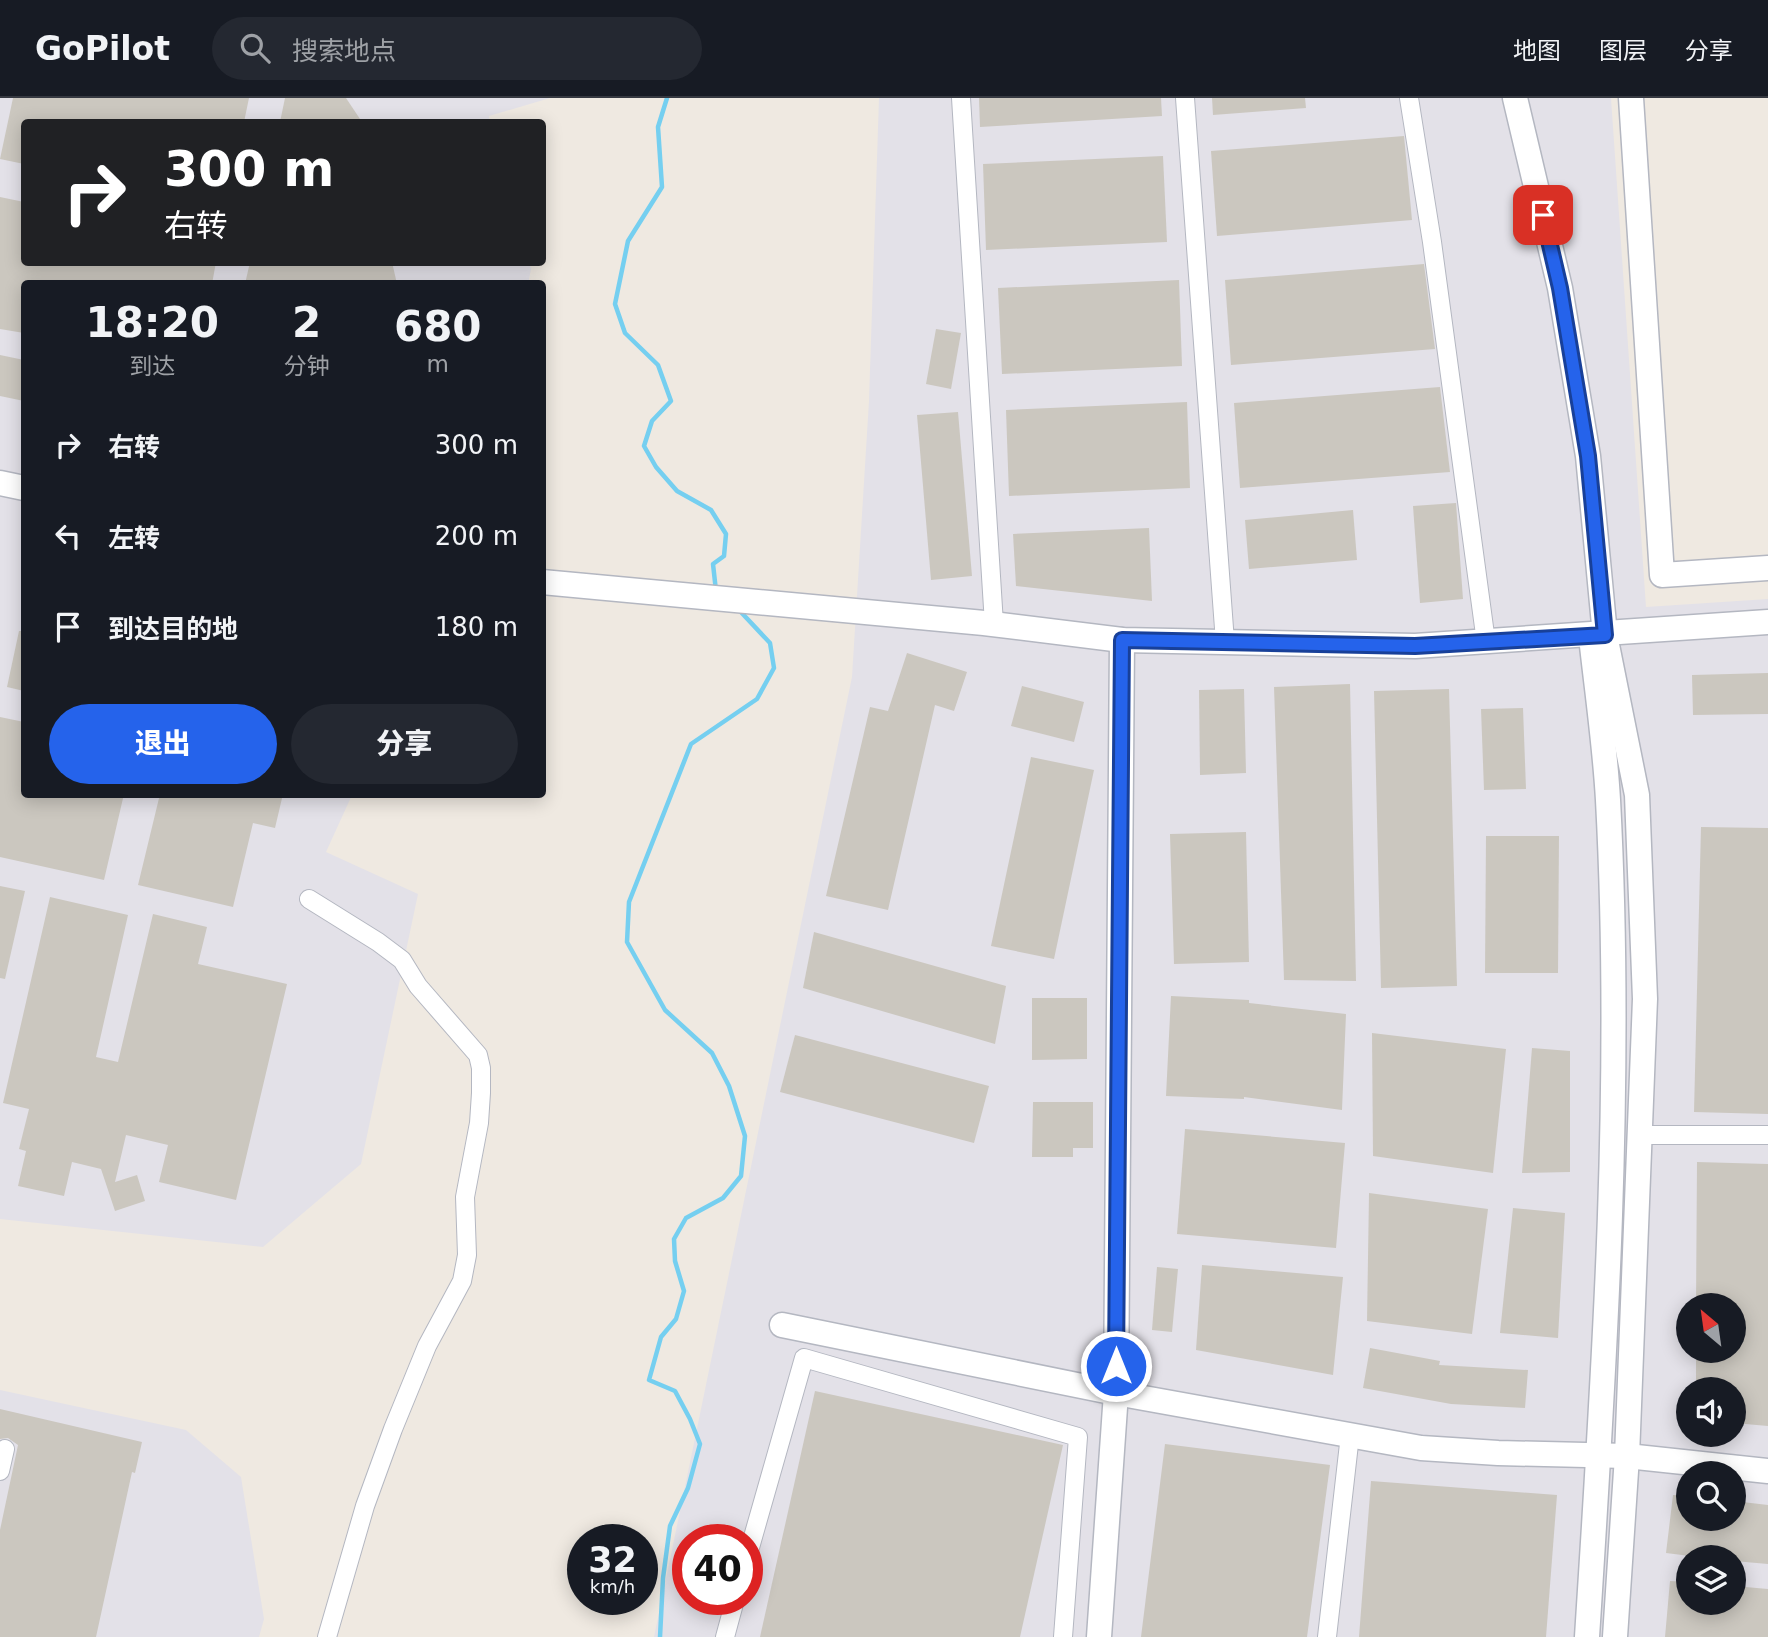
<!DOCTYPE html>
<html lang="zh">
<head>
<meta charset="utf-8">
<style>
	:root { --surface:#171b24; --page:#242831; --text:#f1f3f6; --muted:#9ea1a6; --line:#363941; --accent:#2563eb }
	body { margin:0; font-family:"DejaVu Sans","Noto Sans SC",sans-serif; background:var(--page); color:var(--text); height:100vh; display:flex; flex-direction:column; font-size:26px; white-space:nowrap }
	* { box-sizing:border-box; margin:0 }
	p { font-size:23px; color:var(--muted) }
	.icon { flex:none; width:38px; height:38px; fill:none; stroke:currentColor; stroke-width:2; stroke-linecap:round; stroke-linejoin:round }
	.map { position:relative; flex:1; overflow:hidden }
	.sheet { position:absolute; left:21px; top:182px; width:525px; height:518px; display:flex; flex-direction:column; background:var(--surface); border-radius:7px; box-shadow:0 4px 18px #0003 }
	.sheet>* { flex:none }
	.banner { position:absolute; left:21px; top:21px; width:525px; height:147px; border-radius:7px; box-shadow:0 4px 18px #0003; background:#202124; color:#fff; overflow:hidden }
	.needle { width:46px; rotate:331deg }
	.controls { position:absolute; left:1676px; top:1195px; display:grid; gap:14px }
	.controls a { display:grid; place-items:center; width:70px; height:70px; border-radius:50%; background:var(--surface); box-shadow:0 4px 18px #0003; font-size:35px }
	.speed { position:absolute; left:567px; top:1426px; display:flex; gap:14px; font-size:35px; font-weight:700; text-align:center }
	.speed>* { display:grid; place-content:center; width:91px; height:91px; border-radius:50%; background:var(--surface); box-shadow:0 4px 18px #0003; line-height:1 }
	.speed small { font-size:18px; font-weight:400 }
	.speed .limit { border:10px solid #d22; background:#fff; color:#111 }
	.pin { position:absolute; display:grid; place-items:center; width:60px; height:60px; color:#fff; margin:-30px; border-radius:14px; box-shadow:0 4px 10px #0006 }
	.me { position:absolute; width:77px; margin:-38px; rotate:0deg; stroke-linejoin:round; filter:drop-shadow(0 0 5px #0008) }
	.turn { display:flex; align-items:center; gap:24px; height:147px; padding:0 28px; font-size:32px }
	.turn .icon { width:91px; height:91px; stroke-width:2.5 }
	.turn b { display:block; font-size:49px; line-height:60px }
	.eta { display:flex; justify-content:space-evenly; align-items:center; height:119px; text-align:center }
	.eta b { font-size:42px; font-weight:800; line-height:49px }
	.action { display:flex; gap:14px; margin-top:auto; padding:14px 28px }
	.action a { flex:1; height:80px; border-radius:42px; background:var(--accent); color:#fff; font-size:28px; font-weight:800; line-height:80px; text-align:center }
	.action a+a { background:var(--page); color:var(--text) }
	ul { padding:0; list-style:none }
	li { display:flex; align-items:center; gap:21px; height:91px; padding:0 28px }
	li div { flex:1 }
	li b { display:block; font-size:26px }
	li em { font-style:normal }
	header { display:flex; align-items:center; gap:42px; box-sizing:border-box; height:98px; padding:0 35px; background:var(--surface); border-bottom:2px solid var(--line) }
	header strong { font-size:33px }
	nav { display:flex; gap:38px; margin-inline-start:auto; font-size:24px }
	.search { width:490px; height:63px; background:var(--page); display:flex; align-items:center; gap:18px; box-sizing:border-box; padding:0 24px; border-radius:38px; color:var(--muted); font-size:26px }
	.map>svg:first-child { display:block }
	.industrial { fill:#e3e1e8; fill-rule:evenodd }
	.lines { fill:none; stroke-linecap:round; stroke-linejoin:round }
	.stream { stroke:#75cff0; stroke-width:4.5 }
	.building { fill:#cbc7bf }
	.street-casing { stroke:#b4b7c1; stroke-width:20 }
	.secondary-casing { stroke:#b4b7c1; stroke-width:27 }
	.street { stroke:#fff; stroke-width:18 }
	.secondary { stroke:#fff; stroke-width:24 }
	.route-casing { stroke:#184099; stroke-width:18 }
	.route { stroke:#2563eb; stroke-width:12 }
</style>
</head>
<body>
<header>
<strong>GoPilot</strong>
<div class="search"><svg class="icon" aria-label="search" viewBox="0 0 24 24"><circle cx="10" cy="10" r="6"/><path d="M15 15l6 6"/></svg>搜索地点</div>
<nav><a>地图</a><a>图层</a><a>分享</a></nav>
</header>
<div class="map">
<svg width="1768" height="1539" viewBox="0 0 1768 1539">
	<rect width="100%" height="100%" fill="#efe9e1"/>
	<g class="industrial">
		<polygon points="0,0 550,0 489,18 490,24 24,24 24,164 529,164 531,171 528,186 24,186 24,696 352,697 326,754 418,796 361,1066 263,1149 0,1121"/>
		<path d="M 879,0 L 1611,0 L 1646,509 L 1768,501 L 1768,1539 L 654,1539 L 852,579 L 869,303 ZM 1689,1208 L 1734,1208 L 1734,1253 L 1689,1253 ZM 1689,1292 L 1734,1292 L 1734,1337 L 1689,1337 ZM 1689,1376 L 1734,1376 L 1734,1421 L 1689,1421 ZM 688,1442 L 747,1442 L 747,1502 L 688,1502 ZM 1689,1460 L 1734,1460 L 1734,1505 L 1689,1505 Z"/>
		<polygon points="0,1292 186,1332 241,1379 264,1521 259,1539 0,1539"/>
	</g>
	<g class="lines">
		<g class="stream">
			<polyline points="667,0 658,29 662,89 628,143 615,206 625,235 658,267 671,303 652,323 644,348 656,369 677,393 711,412 726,436 724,458 713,466 716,493"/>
			<polyline points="660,1539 663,1480 670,1428 688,1390 700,1346 690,1321 675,1293 649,1282 661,1239 676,1221 684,1193 675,1163 674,1141 686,1120 723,1100 741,1078 745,1038 729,988 712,955 665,912 627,844 629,804 691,646 757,601 774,570 770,545 739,512"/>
		</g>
	</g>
	<g class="building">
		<polygon points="13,0 249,0 244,24 24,24 24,66 0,61"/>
		<polygon points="285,0 346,0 362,24 280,24"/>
		<polygon points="979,0 1161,0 1162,18 980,29"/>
		<polygon points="1212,0 1305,0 1306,10 1213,17"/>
		<polygon points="1404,38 1412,122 1217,138 1211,53"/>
		<polygon points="1163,58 1167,144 986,152 983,66"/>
		<polygon points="0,99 24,104 24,164 216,164 212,186 24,186 24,235 0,231"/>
		<polygon points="250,164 392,164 397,186 245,186"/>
		<polygon points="1424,166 1435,251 1231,267 1225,182"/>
		<polygon points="1179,182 1182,268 1002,276 998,190"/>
		<polygon points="936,231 961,235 951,291 926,286"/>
		<polygon points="0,257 24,262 24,303 0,298"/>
		<polygon points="1440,289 1450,374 1240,390 1234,305"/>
		<polygon points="1187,304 1190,390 1009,398 1006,312"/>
		<polygon points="958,314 972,478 931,482 917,317"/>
		<polygon points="1456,405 1463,501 1420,505 1413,408"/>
		<polygon points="1353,412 1357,462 1249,471 1245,422"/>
		<polygon points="1149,430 1152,503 1016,488 1013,436"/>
		<polygon points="19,533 24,533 24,593 7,589"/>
		<polygon points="907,555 967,574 954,613 935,607 888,812 826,798 870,609 888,613"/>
		<polygon points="1768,575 1768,616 1693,617 1692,577"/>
		<polygon points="1350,586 1356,883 1284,882 1274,589"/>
		<polygon points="1022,588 1084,604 1074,644 1011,628"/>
		<polygon points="1244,591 1246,675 1200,677 1199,592"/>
		<polygon points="1449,591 1457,888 1381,890 1374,593"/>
		<polygon points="1523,610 1526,691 1484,692 1481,611"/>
		<polygon points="0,619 24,624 24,696 124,696 104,782 0,759"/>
		<polygon points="1031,659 1094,672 1054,861 991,848"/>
		<polygon points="160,696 283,696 275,730 253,725 233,809 138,787"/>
		<polygon points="1701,729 1768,730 1768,1016 1694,1014"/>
		<polygon points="1246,734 1249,864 1174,866 1170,736"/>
		<polygon points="1486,738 1559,738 1558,875 1485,875"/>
		<polygon points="0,788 25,793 5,881 0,880"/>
		<polygon points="50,799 128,817 96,959 118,964 153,816 207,829 198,866 287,886 236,1102 159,1084 168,1047 126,1037 115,1084 137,1077 145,1103 115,1113 101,1071 72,1064 64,1098 18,1088 26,1053 19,1051 29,1011 3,1005"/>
		<polygon points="814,834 1006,888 995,946 803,890"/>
		<polygon points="1171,898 1249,902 1249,905 1346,916 1342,1012 1244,999 1244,1001 1166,998"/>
		<polygon points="1032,900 1087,900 1087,961 1032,962"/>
		<polygon points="1372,935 1506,951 1493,1075 1373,1058"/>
		<polygon points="795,937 989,988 974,1045 780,994"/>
		<polygon points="1532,950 1570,953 1570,1074 1522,1075"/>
		<polygon points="1033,1004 1093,1004 1093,1050 1073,1050 1073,1059 1032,1059"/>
		<polygon points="1185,1031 1345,1045 1336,1150 1177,1136"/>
		<polygon points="1697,1064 1768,1066 1768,1328 1734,1325 1734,1292 1696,1292 1696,1253 1734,1253 1734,1208 1696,1208"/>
		<polygon points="1369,1095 1488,1111 1472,1236 1367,1223"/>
		<polygon points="1513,1110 1565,1115 1558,1240 1500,1235"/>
		<polygon points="1202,1167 1343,1179 1333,1277 1196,1252"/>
		<polygon points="1157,1169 1178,1171 1172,1234 1152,1232"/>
		<polygon points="1370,1250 1440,1263 1439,1267 1528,1272 1525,1310 1451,1306 1363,1290"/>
		<polygon points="815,1293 1063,1347 1020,1539 760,1539"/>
		<polygon points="0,1311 142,1344 135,1375 132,1374 96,1539 0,1539 0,1432 18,1347 8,1340 0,1341"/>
		<polygon points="1165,1346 1330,1367 1307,1539 1141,1539"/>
		<polygon points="1371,1383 1557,1397 1546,1539 1359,1539"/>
		<polygon points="1673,1397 1689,1398 1689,1421 1734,1421 1734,1403 1768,1407 1768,1466 1734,1463 1734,1460 1706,1460 1666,1455"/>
		<polygon points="1670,1483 1689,1484 1689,1505 1734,1505 1734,1488 1768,1491 1768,1539 1665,1539"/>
	</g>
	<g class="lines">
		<g class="street-casing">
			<g id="street">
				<polyline points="961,0 994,526"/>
				<polyline points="1185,0 1225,544"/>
				<polyline points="1409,0 1432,144 1486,544"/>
				<polyline points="309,801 378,844 402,862 418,888 478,957 481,970 481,995 479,1025 465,1099 467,1157 462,1183 427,1248 393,1331 365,1408 327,1539"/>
				<polyline points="1641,1037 1768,1037"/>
				<polyline points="0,1373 5,1351"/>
				<polyline points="747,1460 804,1260 1078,1339 1063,1539"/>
				<polyline points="725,1539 735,1502"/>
				<polyline points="1327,1539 1350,1337"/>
			</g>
		</g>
		<g class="secondary-casing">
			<g id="secondary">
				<polyline points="1515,0 1560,190 1588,358 1605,537 1637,697 1645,901 1627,1358 1615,1539"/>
				<polyline points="1631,0 1662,477 1768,470"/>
				<polyline points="0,385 24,390"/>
				<polyline points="542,484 984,525 1122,542 1415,548 1768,524"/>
				<polyline points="782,1227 1116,1295 1421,1350 1498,1355 1627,1358 1768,1373"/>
				<polyline points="1099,1539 1116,1295 1122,542"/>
				<path d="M 1587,1539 C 1605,1261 1623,981 1608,702 C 1605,648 1597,593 1591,539"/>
			</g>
		</g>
		<use href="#street" class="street"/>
		<use href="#secondary" class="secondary"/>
	</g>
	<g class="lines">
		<g class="route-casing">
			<polyline id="route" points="1116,1268 1122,542 1415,548 1605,537 1588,358 1560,190 1543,117"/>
		</g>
		<use href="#route" class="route"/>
	</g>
</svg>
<div class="controls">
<a><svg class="needle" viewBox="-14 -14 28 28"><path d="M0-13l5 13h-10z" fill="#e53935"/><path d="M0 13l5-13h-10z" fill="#9ea1a6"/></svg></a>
<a><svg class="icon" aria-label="sound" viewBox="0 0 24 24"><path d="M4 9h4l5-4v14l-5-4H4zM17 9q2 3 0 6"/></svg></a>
<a><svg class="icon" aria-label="search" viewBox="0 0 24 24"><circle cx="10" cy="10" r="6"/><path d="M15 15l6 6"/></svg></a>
<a><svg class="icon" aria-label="layers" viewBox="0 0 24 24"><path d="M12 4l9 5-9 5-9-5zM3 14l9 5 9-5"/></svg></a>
</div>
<div class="speed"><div>32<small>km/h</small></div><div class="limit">40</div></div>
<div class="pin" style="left:1543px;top:117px;background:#d93025"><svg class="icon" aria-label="arrive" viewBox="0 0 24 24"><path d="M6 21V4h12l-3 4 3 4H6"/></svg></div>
<svg class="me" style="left:1116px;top:1268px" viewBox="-20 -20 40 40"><circle r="17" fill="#2563eb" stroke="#fff" stroke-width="3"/><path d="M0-11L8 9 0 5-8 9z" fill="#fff"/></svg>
<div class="banner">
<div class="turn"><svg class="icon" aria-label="right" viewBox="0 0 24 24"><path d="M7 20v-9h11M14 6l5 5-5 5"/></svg><div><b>300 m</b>右转</div></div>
</div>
<section class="sheet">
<div class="eta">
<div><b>18:20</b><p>到达</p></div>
<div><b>2</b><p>分钟</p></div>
<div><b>680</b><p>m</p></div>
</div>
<ul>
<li><svg class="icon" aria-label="right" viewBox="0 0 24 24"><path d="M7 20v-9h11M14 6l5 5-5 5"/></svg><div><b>右转</b></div><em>300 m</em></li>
<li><svg class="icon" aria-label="left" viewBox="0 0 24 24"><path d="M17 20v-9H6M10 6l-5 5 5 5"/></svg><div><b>左转</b></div><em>200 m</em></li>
<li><svg class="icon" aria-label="arrive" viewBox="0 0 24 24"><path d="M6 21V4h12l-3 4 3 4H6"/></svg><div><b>到达目的地</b></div><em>180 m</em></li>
</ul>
<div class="action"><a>退出</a><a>分享</a></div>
</section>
</div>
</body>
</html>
